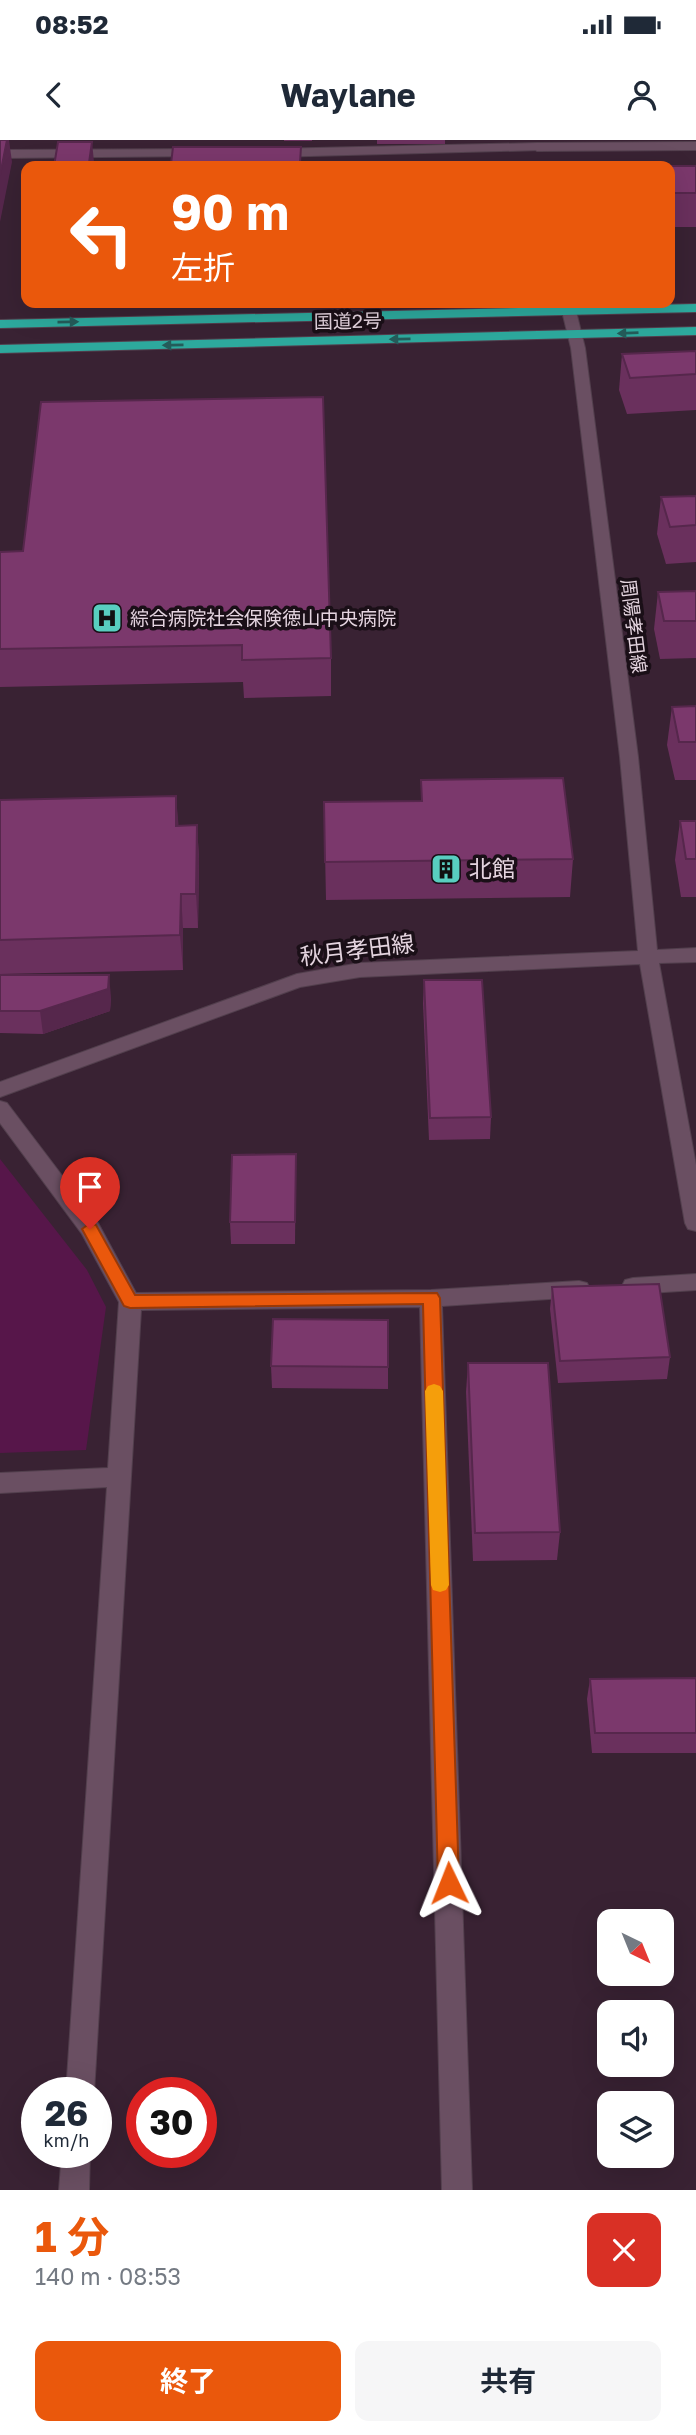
<!DOCTYPE html>
<html lang="ja">
<head>
<meta charset="utf-8">
<style>
	:root { --surface:#fff; --page:#f6f6f7; --text:#1f2937; --muted:#747a83; --accent:#ea580c }
	body { margin:0; font-family:"Golos Text","Noto Sans JP",sans-serif; background:var(--page); color:var(--text); height:100vh; display:flex; flex-direction:column; font-size:26px; white-space:nowrap }
	* { box-sizing:border-box; margin:0 }
	p { font-size:23px; color:var(--muted) }
	.icon { flex:none; width:38px; height:38px; fill:none; stroke:currentColor; stroke-width:2; stroke-linecap:round; stroke-linejoin:round }
	.map { position:relative; height:2050px; overflow:hidden }
	.panel { display:flex; flex-direction:column; background:var(--surface); flex:1 }
	.panel>* { flex:none }
	.top-card { position:absolute; left:21px; top:21px; width:654px; height:147px; border-radius:14px; box-shadow:0 7px 28px #0002; background:#ea580c; color:#fff; overflow:hidden }
	.needle { width:46px; rotate:137deg }
	.controls { position:absolute; left:597px; top:1769px; display:grid; gap:14px }
	.controls a { display:grid; place-items:center; width:77px; height:77px; border-radius:14px; background:var(--surface); box-shadow:0 7px 28px #0002; font-size:35px }
	.speed { position:absolute; left:21px; top:1937px; display:flex; gap:14px; font-size:35px; font-weight:700; text-align:center }
	.speed>* { display:grid; place-content:center; width:91px; height:91px; border-radius:50%; background:var(--surface); box-shadow:0 7px 28px #0002; line-height:1 }
	.speed small { font-size:18px; font-weight:400 }
	.speed .limit { border:10px solid #d22; background:#fff; color:#111 }
	.pin { position:absolute; display:grid; place-items:center; width:60px; height:60px; color:#fff; margin:-72px -30px; border-radius:50% 50% 50% 0; rotate:-45deg; box-shadow:0 0 7px #0007 }
	.pin .icon { rotate:45deg }
	.me { position:absolute; width:77px; margin:-38px; rotate:358deg; stroke-linejoin:round; filter:drop-shadow(0 0 5px #0008) }
	.turn { display:flex; align-items:center; gap:24px; height:147px; padding:0 35px; font-size:32px }
	.turn .icon { width:91px; height:91px; stroke-width:2.5 }
	.turn b { display:block; font-size:49px; line-height:60px }
	.round { display:grid; place-items:center; flex:none; width:74px; height:74px; border-radius:14px; background:var(--page) }
	.summary { display:flex; align-items:center; justify-content:space-between; height:119px; padding:0 35px }
	h1 { font-size:42px; font-weight:700; line-height:52px; color:var(--accent) }
	.action { display:flex; gap:14px; margin-top:auto; padding:14px 35px }
	.action a { flex:1; height:80px; border-radius:14px; background:var(--accent); color:#fff; font-size:28px; font-weight:700; line-height:80px; text-align:center }
	.action a+a { background:var(--page); color:var(--text) }
	.status { display:flex; justify-content:space-between; align-items:center; height:49px; padding:0 35px; background:var(--surface); direction:ltr }
	.status svg { height:19px; fill:currentColor }
	header { display:flex; justify-content:space-between; align-items:center; height:91px; padding:0 35px; background:var(--surface); font-size:32px; font-weight:700 }
	.map>svg:first-child { display:block }
	.green { fill:#57164a }
	.lines { fill:none; stroke-linecap:round; stroke-linejoin:round }
	.street-casing { stroke:#523f4d; stroke-width:2 }
	.secondary-casing { stroke:#523f4d; stroke-width:2 }
	.highway-casing { stroke:#523f4d; stroke-width:2 }
	.street { fill:#6a4f62; fill-rule:evenodd }
	.secondary { fill:#6a4f62; fill-rule:evenodd }
	.highway { fill:#2da99d; fill-rule:evenodd }
	.wall { fill:#6a305d }
	.shaded-wall { fill:#56274c }
	.building { fill:#7b386c; stroke:#56274c; stroke-width:2 }
	.oneway { fill:#245c5a }
	.route { fill:#ea580c; stroke:#983908; stroke-width:2 }
	.slow { fill:#f59e0b }
	.labels { text-anchor:middle; stroke-width:7; stroke-linejoin:round; paint-order:stroke }
	.far-street-label { font-size:19px; fill:#e4d4df; stroke:#1a0f17 }
	.far-poi-label { font-size:19px; fill:#e4d4df; stroke:#1a0f17; text-anchor:start }
	.poi-label { font-size:23px; fill:#e4d4df; stroke:#1a0f17; text-anchor:start }
	.street-label { font-size:23px; fill:#e4d4df; stroke:#1a0f17 }
</style>
</head>
<body>
<div class="status"><b>08:52</b><svg viewBox="0 0 49 12"><path d="M0 12V9h3v3zM5 12V6h3v6zM10 12V3h3v9zM15 12V0h3v12zM26 1h20v11H26zM47 4h2v5h-2z"/></svg></div>
<header><svg class="icon" aria-label="back" viewBox="0 0 24 24"><path d="M15 5l-7 7 7 7"/></svg>Waylane<svg class="icon" aria-label="person" viewBox="0 0 24 24"><circle cx="12" cy="8" r="4"/><path d="M4 21q1-7 8-7t8 7"/></svg></header>
<div class="map">
<svg width="696" height="2050" viewBox="0 0 696 2050">
	<rect width="100%" height="100%" fill="#392233"/>
	<polygon class="green" points="0,1019 87,1130 106,1167 86,1310 0,1313"/>
	<g class="lines">
		<g class="street-casing">
			<g id="street">
				<polygon points="537,3 543,7 542,10 272,17 265,13 272,9"/>
				<polygon points="201,9 208,13 206,16 0,18 0,10"/>
				<polygon points="0,961 7,963 98,1083 136,1153 431,1150 579,1141 587,1143 590,1149 587,1155 579,1157 442,1166 472,2050 442,2050 420,1167 141,1170 94,1953 66,1953 107,1347 0,1353 0,1333 108,1328 119,1162 82,1094 0,983"/>
				<polygon points="696,1134 696,1150 633,1154 625,1152 622,1146 625,1140 633,1138"/>
				<polygon points="62,2012 90,2012 89,2050 59,2050"/>
			</g>
		</g>
		<g class="secondary-casing">
			<g id="secondary">
				<polygon points="696,2 696,10 537,11 531,7 537,3"/>
				<polygon points="560,163 574,163 585,208 638,617 657,810 696,808 696,822 659,823 696,1025 696,1091 688,1089 685,1083 640,824 360,837 300,847 0,957 0,942 297,834 360,823 638,811 620,617 571,208"/>
			</g>
		</g>
		<g class="highway-casing">
			<g id="highway">
				<polygon points="696,164 696,172 0,188 0,180"/>
				<polygon points="696,187 696,195 0,213 0,205"/>
			</g>
		</g>
		<use href="#street" class="street"/>
		<use href="#secondary" class="secondary"/>
		<use href="#highway" class="highway"/>
	</g>
	<g class="wall">
		<rect x="284" y="0" width="28" height="1"/>
		<rect x="377" y="0" width="68" height="4"/>
		<polygon points="173,7 301,7 301,26 300,23 300,26 171,26"/>
		<rect x="670" y="26" width="26" height="61"/>
		<polygon points="696,211 696,270 627,274 619,250 622,214"/>
		<polygon points="696,356 696,422 666,424 657,394 661,357"/>
		<polygon points="0,412 331,518 331,556 244,558 243,542 0,547"/>
		<polygon points="696,451 696,518 660,519 654,489 658,452"/>
		<polygon points="696,566 696,640 675,640 667,605 672,567"/>
		<polygon points="421,640 573,719 570,757 326,760 324,662 421,661"/>
		<polygon points="176,656 178,686 197,685 199,719 198,788 183,788 183,830 0,834 0,660"/>
		<polygon points="680,681 696,681 696,757 681,757 675,720"/>
		<polygon points="0,835 111,857 110,871 43,894 0,893"/>
		<polygon points="424,840 491,977 490,999 429,1000 423,863"/>
		<polygon points="296,1014 295,1104 231,1104 230,1082"/>
		<polygon points="552,1147 670,1217 667,1239 558,1243 550,1169"/>
		<polygon points="468,1223 560,1392 557,1420 473,1421 466,1252"/>
		<polygon points="271,1226 388,1227 388,1249 272,1248"/>
		<polygon points="696,1538 696,1613 592,1613 587,1559 590,1539"/>
	</g>
	<g class="shaded-wall">
		<polygon points="7,0 9,0 12,22 0,82 0,35"/>
		<polygon points="92,2 94,22 93,26 89,26"/>
		<polygon points="176,656 179,690 176,686"/>
		<polygon points="197,685 199,719 198,788 196,754"/>
		<polygon points="181,754 183,788 183,830 180,795"/>
		<polygon points="109,835 111,857 110,871 43,894 40,871"/>
	</g>
	<g class="building">
		<polygon points="0,0 7,0 0,35"/>
		<polygon points="58,2 92,2 89,23 117,23 116,26 54,26"/>
		<polygon points="173,7 301,7 300,23 171,24"/>
		<rect x="670" y="26" width="26" height="27"/>
		<polygon points="696,211 696,234 630,238 622,214"/>
		<polygon points="323,257 331,518 242,520 242,505 0,509 0,412 23,411 41,262"/>
		<polygon points="696,356 696,385 670,387 661,357"/>
		<polygon points="696,451 696,481 664,481 658,452"/>
		<polygon points="696,566 696,602 679,602 672,567"/>
		<polygon points="563,638 573,719 325,722 324,662 422,661 421,640"/>
		<polygon points="176,656 176,686 197,685 196,754 181,754 180,795 0,800 0,660"/>
		<polygon points="680,681 696,681 696,719 686,719"/>
		<polygon points="0,835 109,835 108,849 40,871 0,871"/>
		<polygon points="424,840 482,840 491,977 430,978"/>
		<polygon points="296,1014 295,1082 230,1082 232,1015"/>
		<polygon points="659,1144 670,1217 560,1221 552,1147"/>
		<polygon points="273,1179 388,1180 388,1227 271,1226"/>
		<polygon points="468,1223 548,1223 560,1392 475,1393"/>
		<polygon points="696,1538 696,1593 595,1593 590,1539"/>
	</g>
	<defs><path id="oneway-solid" d="M-6-.8H1V-3.2L6.5 0L1 3.2V.8H-6Z" transform="scale(1.75)"/></defs>
	<g class="oneway">
		<use href="#oneway-solid" transform="translate(68 182) rotate(-1)"/>
		<use href="#oneway-solid" transform="translate(628 193) rotate(178)"/>
		<use href="#oneway-solid" transform="translate(400 199) rotate(179)"/>
		<use href="#oneway-solid" transform="translate(173 205) rotate(179)"/>
	</g>
	<polygon class="route" points="90,1083 96,1085 135,1155 437,1153 440,1158 459,1743 456,1750 449,1753 441,1750 438,1743 423,1164 130,1168 124,1166 82,1089"/>
	<polygon class="slow" points="434,1244 440,1246 443,1251 449,1445 446,1450 440,1452 433,1450 431,1445 425,1251 428,1246"/>
	<defs>
		<g id="hospital-square" transform="scale(1.575)"><rect x="-9" y="-9" width="18" height="18" rx="4" fill="#58cec0" stroke="#1a0f17"/><path d="M-5-5h3v3.5h4V-5h3V5h-3V1.5h-4V5h-3Z" fill="#111"/></g>
		<g id="building-square" transform="scale(1.575)"><rect x="-9" y="-9" width="18" height="18" rx="4" fill="#58cec0" stroke="#1a0f17"/><path d="M-4-6H4V6H1V3H-1V6H-4ZM-2.5-4.3h1.7v1.8h-1.7ZM.8-4.3h1.7v1.8H.8ZM-2.5-1h1.7V.8h-1.7ZM.8-1h1.7V.8H.8Z" fill="#111"/></g>
	</defs>
	<g fill-rule="evenodd">
		<use href="#hospital-square" x="107" y="478"/>
		<use href="#building-square" x="446" y="729"/>
	</g>
	<g class="labels">
		<g class="far-street-label">
			<text transform="translate(348 181) rotate(-1)" y="7">国道2号</text>
			<text transform="translate(634 486) rotate(83)" y="7">周陽孝田線</text>
		</g>
		<g class="far-poi-label">
			<text x="130" y="485">綜合病院社会保険徳山中央病院</text>
		</g>
		<g class="poi-label">
			<text x="469" y="737">北館</text>
		</g>
		<g class="street-label">
			<text transform="translate(357 810) rotate(-7)" y="8">秋月孝田線</text>
		</g>
	</g>
</svg>
<div class="controls">
<a><svg class="needle" viewBox="-14 -14 28 28"><path d="M0-13l5 13h-10z" fill="#e53935"/><path d="M0 13l5-13h-10z" fill="#747a83"/></svg></a>
<a><svg class="icon" aria-label="sound" viewBox="0 0 24 24"><path d="M4 9h4l5-4v14l-5-4H4zM17 9q2 3 0 6"/></svg></a>
<a><svg class="icon" aria-label="layers" viewBox="0 0 24 24"><path d="M12 4l9 5-9 5-9-5zM3 14l9 5 9-5"/></svg></a>
</div>
<div class="speed"><div>26<small>km/h</small></div><div class="limit">30</div></div>
<div class="pin" style="left:90px;top:1089px;background:#d93025"><svg class="icon" aria-label="arrive" viewBox="0 0 24 24"><path d="M6 21V4h12l-3 4 3 4H6"/></svg></div>
<svg class="me" style="left:449px;top:1743px" viewBox="-20 -20 40 40"><path d="M0-17L14 15 0 8-14 15z" fill="#ea580c" stroke="#fff" stroke-width="4"/></svg>
<div class="top-card">
<div class="turn"><svg class="icon" aria-label="left" viewBox="0 0 24 24"><path d="M17 20v-9H6M10 6l-5 5 5 5"/></svg><div><b>90 m</b>左折</div></div>
</div>
</div>
<section class="panel">
<div class="summary"><div><h1>1 分</h1><p>140 m · 08:53</p></div><a class="round" style="background:#d93025;color:#fff"><svg class="icon" aria-label="close" viewBox="0 0 24 24"><path d="M6 6l12 12M18 6L6 18"/></svg></a></div>
<div class="action"><a>終了</a><a>共有</a></div>
</section>
</body>
</html>
